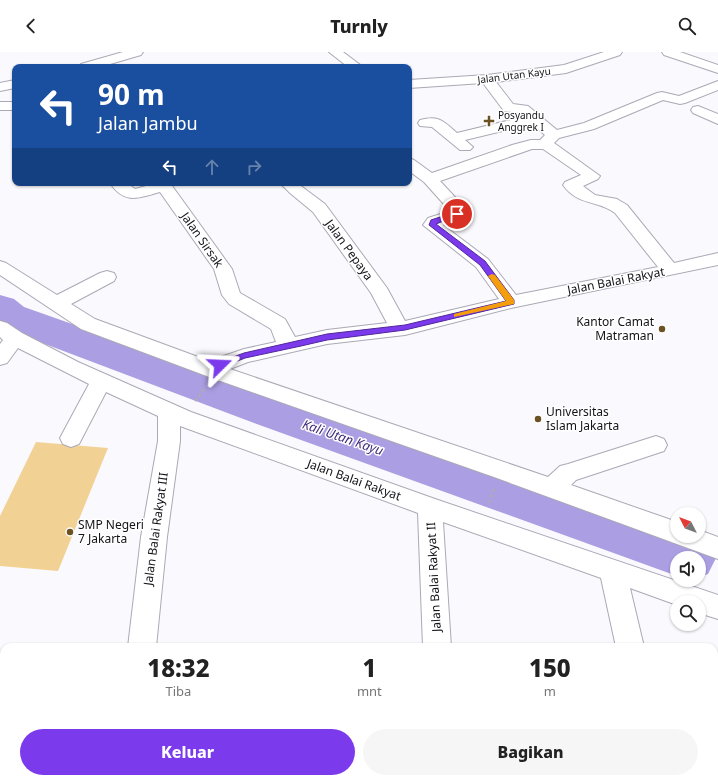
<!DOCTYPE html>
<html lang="id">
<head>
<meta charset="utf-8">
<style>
	:root { --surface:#fff; --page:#f6f6f6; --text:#222; --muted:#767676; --accent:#7c3aed }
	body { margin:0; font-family:"Noto Sans",sans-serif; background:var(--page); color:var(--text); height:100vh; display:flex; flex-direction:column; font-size:15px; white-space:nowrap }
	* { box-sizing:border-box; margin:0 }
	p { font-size:13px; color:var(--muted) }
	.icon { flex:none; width:22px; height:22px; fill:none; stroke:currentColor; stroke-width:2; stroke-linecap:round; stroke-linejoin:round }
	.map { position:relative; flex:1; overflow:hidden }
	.details { position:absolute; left:0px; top:591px; width:718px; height:140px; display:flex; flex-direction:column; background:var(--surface); border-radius:12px 12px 0 0; box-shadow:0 1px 3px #0004 }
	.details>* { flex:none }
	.hud { position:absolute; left:12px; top:12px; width:400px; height:122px; border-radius:8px; box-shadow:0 1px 3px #0004; background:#1a4fa0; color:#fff; overflow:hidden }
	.needle { width:26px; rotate:312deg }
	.tools { position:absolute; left:670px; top:455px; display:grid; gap:8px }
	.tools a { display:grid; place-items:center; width:36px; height:36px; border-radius:50%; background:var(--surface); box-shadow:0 1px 3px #0004; font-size:20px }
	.pin { position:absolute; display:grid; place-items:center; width:34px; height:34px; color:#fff; margin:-17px; border:2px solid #fff; border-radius:50%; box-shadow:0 1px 4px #0007 }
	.me { position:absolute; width:44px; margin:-22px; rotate:69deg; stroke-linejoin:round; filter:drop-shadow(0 0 3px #0008) }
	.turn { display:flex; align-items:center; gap:14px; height:84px; padding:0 20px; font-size:18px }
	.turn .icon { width:52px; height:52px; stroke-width:2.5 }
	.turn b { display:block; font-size:28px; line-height:34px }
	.lanes { display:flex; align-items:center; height:38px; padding:0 20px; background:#0003; justify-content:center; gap:20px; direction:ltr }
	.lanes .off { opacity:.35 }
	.eta { display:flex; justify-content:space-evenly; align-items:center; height:68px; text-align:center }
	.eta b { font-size:24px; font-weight:800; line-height:28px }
	.cta { display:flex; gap:8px; margin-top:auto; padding:8px 20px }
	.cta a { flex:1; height:46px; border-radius:24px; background:var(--accent); color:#fff; font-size:16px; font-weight:800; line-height:46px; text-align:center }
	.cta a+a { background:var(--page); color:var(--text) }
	header { display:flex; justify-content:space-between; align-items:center; height:52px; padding:0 20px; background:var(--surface); font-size:18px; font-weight:800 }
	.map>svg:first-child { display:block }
	.green { fill:#f2d294 }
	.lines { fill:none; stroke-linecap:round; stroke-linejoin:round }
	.river { fill:#ab9ee3; fill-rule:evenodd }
	.minor-casing { stroke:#aba9b5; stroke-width:2 }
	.path { stroke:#adacb1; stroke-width:2.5; stroke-dasharray:3 3; stroke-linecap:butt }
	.minor { fill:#fff; fill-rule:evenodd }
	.route { fill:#7c3aed; stroke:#51269a }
	.slow { fill:#f59e0b }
	.poi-dot { fill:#6a5222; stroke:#fff; stroke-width:1.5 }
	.labels { text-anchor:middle; stroke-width:3; stroke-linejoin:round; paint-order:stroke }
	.far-street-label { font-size:10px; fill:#131217; stroke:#fff }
	.far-poi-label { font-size:10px; fill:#131217; stroke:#fff; text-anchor:start }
	.street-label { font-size:12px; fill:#131217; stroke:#fff }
	.poi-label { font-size:12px; fill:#131217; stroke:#fff; text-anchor:start }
	.water-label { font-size:13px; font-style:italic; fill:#422b7b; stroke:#fff }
</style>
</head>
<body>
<header><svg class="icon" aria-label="back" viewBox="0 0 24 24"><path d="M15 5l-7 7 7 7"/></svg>Turnly<svg class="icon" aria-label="search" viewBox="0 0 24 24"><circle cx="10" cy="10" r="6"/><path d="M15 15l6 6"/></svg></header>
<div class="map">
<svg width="718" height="731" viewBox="0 0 718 731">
	<rect width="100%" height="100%" fill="#faf9fe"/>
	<polygon class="green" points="36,390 108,396 58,519 0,514 0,464"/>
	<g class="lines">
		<polygon class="river" points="0,243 14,247 24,255 284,347 677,479 677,484 691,484 708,490 716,506 708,522 699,525 699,506 677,506 677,524 254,371 0,275"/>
		<g class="minor-casing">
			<g id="minor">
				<polygon points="123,0 143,0 141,3 100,15 79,15 81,12"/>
				<polygon points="329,0 343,0 363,15 348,15"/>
				<path d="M 604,0 L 622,0 L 620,3 L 566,21 L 496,30 L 513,52 L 528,54 L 557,78 L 584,71 L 657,41 L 662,40 L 679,44 L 718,29 L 718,38 L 685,51 L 680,52 L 663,48 L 594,77 L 559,86 L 554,91 L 600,124 L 598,127 L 583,134 L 595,143 L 617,147 L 627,153 L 674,211 L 718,201 L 718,213 L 511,256 L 405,283 L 327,292 L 248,310 L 230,317 L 548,425 L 560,414 L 568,412 L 656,384 L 664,387 L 667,393 L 664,399 L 576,428 L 571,433 L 677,470 L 677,484 L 699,484 L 699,478 L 718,485 L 718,507 L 494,425 L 212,326 L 81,277 L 0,223 L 0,209 L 6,211 L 57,243 L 100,221 L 107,219 L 114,221 L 116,225 L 114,229 L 71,252 L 95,267 L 209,309 L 244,297 L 276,290 L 271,277 L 229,252 L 222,243 L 214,217 L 160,140 C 138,146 125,153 110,131 L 127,131 L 135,137 L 157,131 L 170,131 L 232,217 L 240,241 L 285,267 L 295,285 L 327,278 L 387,271 L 371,241 L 313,160 L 290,141 L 280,131 L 297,131 L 325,152 L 387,236 L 405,269 L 499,247 L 476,215 L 423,173 L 428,166 L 450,159 L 424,130 L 409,119 L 409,106 L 414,108 L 432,121 L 512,93 L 531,88 L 540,88 L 545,83 L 532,72 L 465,88 L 473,95 L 470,98 L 460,98 L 432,75 L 420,74 L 418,71 L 420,68 C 439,63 443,69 457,81 L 523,65 L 519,61 L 504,59 L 483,31 L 409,36 L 409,28 L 487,23 L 564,13 ZM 532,97 L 543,97 L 581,123 L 565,130 L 563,133 C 578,154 598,148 615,161 L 658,215 L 516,243 L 488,207 L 443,173 L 463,166 L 467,158 L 440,129 Z"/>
				<polygon points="662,0 680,0 718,13 718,21 664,3"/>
				<polygon points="15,28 15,36 0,39 0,31"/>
				<rect x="0" y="50" width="15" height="8"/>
				<polygon points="698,54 718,62 718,72 693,61 691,58 693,55"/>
				<polygon points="0,269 7,271 22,281 78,310 191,360 435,447 718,543 718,567 699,561 699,550 677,550 677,553 630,536 644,595 616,595 601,526 443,470 451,595 423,595 418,461 180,374 180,389 167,485 156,595 128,595 141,485 158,389 158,364 106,340 79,392 71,395 63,392 60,386 89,332 18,296 7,311 0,313 0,292 3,288 0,285"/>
				<rect x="0" y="628" width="4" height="30"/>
				<polygon points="90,727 122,727 121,731 89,731"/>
				<rect x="426" y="727" width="32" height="4"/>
				<polygon points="641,727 673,727 674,731 642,731"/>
			</g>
		</g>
		<g class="path">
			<polyline points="195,349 205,336"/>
			<polyline points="489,451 494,437"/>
		</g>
		<use href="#minor" class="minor"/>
	</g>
	<polygon class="route" points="455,160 461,162 436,172 485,209 514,248 514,252 405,278 327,288 301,294 245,306 220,316 217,315 217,311 244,301 301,288 327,282 405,273 506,249 480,213 429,173 431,168"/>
	<polygon class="slow" points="492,222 495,223 514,248 514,252 454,265 454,262 506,249 488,224"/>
	<g class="poi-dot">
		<path d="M487 63h4v4h4v4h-4v4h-4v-4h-4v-4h4z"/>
		<circle cx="662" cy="277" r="4"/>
		<circle cx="538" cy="367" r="4"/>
		<circle cx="70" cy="480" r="4"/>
	</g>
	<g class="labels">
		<g class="far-street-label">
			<text transform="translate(514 23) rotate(-7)" y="4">Jalan Utan Kayu</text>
		</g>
		<g class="far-poi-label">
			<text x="498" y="67">Posyandu<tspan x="498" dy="12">Anggrek I</tspan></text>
		</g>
		<g class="street-label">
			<text transform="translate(202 188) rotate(55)" y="4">Jalan Sirsak</text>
			<text transform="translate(349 198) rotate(54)" y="4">Jalan Pepaya</text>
			<text transform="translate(616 229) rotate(-11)" y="4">Jalan Balai Rakyat</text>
			<text transform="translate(354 428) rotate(20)" y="4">Jalan Balai Rakyat</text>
			<text transform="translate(156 477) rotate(-82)" y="4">Jalan Balai Rakyat III</text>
			<text transform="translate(434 525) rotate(-93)" y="4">Jalan Balai Rakyat II</text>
		</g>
		<g class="poi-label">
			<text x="654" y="274" text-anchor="end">Kantor Camat<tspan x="654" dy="14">Matraman</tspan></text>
			<text x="546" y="364">Universitas<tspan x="546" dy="14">Islam Jakarta</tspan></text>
			<text x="78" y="477">SMP Negeri<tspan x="78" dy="14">7 Jakarta</tspan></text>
		</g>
		<g class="water-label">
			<text transform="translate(343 385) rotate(19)" y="5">Kali Utan Kayu</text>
		</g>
	</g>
</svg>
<div class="tools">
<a><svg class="needle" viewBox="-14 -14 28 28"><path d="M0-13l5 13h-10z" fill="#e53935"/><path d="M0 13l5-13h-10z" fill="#767676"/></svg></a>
<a><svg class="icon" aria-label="sound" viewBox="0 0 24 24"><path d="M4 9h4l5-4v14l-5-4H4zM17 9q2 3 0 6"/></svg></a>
<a><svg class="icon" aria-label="search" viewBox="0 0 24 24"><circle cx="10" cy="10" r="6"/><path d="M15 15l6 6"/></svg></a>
</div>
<div class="pin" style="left:457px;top:162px;background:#d93025"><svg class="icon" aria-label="arrive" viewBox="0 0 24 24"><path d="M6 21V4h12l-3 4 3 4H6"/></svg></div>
<svg class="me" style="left:220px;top:313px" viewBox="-20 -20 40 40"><path d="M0-17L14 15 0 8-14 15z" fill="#7c3aed" stroke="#fff" stroke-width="4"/></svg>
<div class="hud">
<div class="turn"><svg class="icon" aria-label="left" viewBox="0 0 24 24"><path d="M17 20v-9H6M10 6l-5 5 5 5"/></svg><div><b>90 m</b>Jalan Jambu</div></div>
<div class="lanes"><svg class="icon" aria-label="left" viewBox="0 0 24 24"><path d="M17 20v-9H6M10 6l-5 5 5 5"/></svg><svg class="icon off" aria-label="ahead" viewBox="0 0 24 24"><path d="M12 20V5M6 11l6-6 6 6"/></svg><svg class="icon off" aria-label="right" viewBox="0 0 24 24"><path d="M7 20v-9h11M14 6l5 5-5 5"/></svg></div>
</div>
<section class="details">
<div class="eta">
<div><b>18:32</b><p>Tiba</p></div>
<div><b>1</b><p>mnt</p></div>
<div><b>150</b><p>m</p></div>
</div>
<div class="cta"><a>Keluar</a><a>Bagikan</a></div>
</section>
</div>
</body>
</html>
